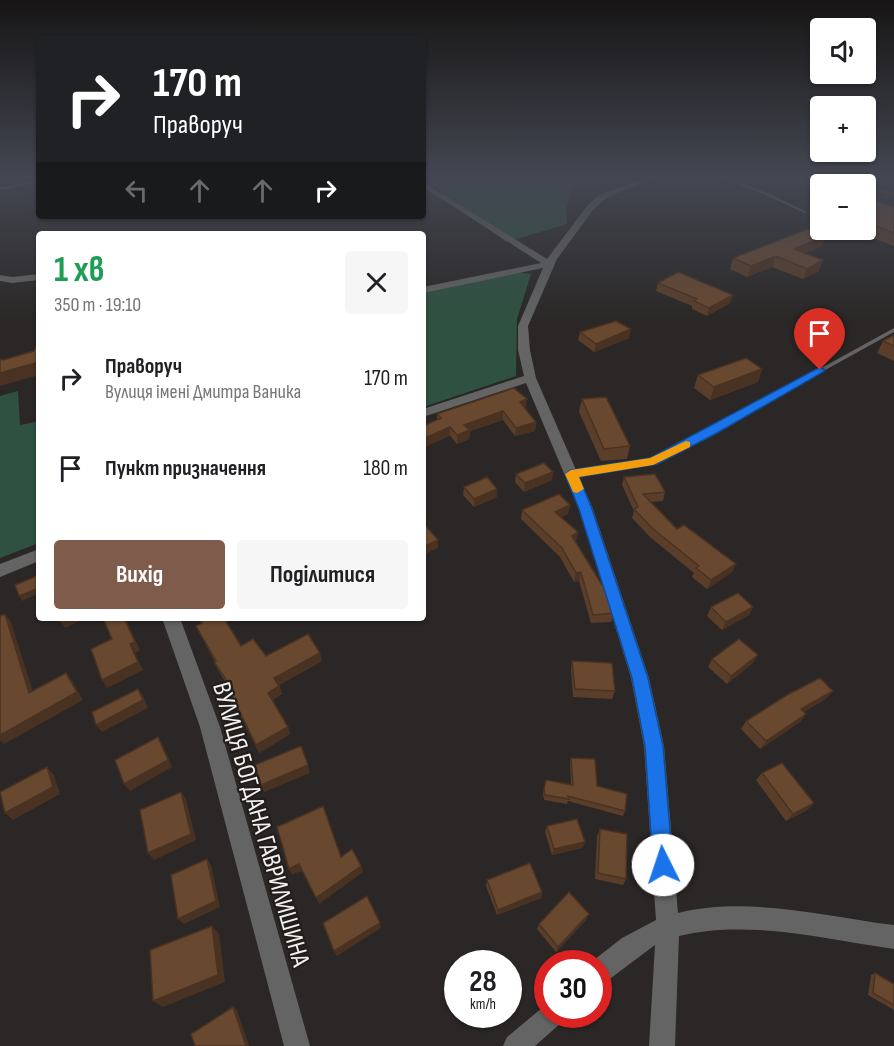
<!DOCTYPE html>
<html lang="uk">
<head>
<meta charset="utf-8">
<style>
	:root { --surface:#fff; --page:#f6f6f6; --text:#202124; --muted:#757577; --accent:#7e5b4b }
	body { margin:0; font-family:"Sofia Sans Condensed",sans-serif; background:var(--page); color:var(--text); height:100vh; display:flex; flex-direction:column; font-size:22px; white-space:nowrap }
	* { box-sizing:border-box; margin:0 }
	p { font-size:20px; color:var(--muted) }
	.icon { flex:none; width:33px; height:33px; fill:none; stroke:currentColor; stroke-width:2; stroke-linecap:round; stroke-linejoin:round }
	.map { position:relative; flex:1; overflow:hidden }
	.panel { position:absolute; left:36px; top:231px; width:390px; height:390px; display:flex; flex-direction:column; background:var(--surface); border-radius:6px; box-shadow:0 2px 4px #0004 }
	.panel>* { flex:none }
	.guide { position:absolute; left:36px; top:36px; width:390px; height:183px; border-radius:6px; box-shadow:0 2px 4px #0004; background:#202124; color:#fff; overflow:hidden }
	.fabs { position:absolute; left:810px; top:18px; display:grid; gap:12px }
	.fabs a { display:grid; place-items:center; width:66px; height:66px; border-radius:6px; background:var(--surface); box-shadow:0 2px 4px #0004; font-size:30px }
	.speed { position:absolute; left:444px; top:950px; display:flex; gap:12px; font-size:30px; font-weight:700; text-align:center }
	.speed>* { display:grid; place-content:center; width:78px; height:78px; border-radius:50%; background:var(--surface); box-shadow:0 2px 4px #0004; line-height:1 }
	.speed small { font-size:15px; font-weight:400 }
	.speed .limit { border:9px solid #d22; background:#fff; color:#111 }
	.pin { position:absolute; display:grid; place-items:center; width:51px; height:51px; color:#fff; margin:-62px -26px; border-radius:50% 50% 50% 0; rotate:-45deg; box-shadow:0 0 6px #0007 }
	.pin .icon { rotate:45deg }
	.me { position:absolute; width:66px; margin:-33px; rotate:356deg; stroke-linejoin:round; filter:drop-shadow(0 0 4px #0008) }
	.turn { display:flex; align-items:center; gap:21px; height:126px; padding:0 18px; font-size:27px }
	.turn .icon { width:78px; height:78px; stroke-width:2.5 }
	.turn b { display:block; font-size:42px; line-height:51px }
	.lanes { display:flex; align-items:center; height:57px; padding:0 18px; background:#0003; justify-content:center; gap:30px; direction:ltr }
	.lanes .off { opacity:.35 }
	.round { display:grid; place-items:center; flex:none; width:63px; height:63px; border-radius:6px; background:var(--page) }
	.overview { display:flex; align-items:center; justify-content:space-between; height:102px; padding:0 18px }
	h1 { font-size:36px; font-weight:700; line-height:45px; color:#1e9e55 }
	.action { display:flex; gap:12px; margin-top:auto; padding:12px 18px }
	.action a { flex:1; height:69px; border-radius:6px; background:var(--accent); color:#fff; font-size:24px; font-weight:700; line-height:69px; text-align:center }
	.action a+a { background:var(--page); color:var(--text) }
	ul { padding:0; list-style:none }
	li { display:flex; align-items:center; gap:18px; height:90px; padding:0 18px }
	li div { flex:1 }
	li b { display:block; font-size:22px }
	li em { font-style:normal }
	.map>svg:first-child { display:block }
	.green { fill:#2f5141 }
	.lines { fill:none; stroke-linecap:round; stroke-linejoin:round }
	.path { stroke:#8d8b8a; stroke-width:1.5; stroke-dasharray:1 2; stroke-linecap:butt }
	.service { fill:#636463; fill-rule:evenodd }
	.minor { fill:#636463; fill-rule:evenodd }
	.wall { fill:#5a3e29 }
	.shaded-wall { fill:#4a3222 }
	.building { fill:#694830; stroke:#4a3222; stroke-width:1.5 }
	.route { fill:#1a73e8; stroke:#114b97; stroke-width:1.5 }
	.slow { fill:#f59e0b }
	.labels { text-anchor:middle; stroke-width:4.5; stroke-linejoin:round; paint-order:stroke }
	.near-street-label { font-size:26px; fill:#f4f2f1; stroke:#211e1c }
</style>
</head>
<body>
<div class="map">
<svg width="894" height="1046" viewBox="0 0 894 1046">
	<rect width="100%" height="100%" fill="#2a2726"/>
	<g class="green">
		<polygon points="423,176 577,176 566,208 567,224 506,242 423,178"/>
		<polygon points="518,272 531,274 517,319 516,376 423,407 423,289"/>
		<polygon points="18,391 20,425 39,421 39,543 0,558 0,396"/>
	</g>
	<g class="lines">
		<g class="path">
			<polyline points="780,176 820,190"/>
			<polyline points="853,184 856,184"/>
			<polyline points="866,186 894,195"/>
		</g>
		<g class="service">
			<polygon points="718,176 723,176 770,194 807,212 804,213 768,196"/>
			<polygon points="39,180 39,182 0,190 0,188"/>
			<polygon points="894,328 894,332 715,431 655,463 571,476 568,474 571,472 651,459 711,429"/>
		</g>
		<g class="minor">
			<path d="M 650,176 L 661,176 L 617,193 L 605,199 L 593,210 L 557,259 L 528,326 L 530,350 L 536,378 L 593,509 L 649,678 L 664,746 L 678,913 C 748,896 825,916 894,925 L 894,949 C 825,939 748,919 679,936 L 675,1046 L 649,1046 L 655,945 L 607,981 L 598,984 L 598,963 L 590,963 L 622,938 L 656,920 L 644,746 L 631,678 L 579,509 L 526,383 L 423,417 L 423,409 L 524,376 L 518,350 L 518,326 L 543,268 L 423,293 L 423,287 L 541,263 L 423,187 L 423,182 L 547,259 L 587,206 L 599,195 Z"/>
			<polygon points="39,274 39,280 12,283 0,281 0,275 12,277"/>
			<polygon points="39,549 39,561 0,577 0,564"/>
			<polygon points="162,618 180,618 220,727 310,1046 284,1046 200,727"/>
			<polygon points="548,1003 548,1014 565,1014 561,1023 535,1046 503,1046 507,1037"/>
		</g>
	</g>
	<g class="wall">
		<polygon points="866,197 894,207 894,246 852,230 866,230"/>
		<polygon points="820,203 820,217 814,215 818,204"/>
		<polygon points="826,236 822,246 805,253 819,271 803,279 772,267 747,277 730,269 733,258"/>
		<polygon points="658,283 730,303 707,316 692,309 692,306 656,291"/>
		<polygon points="580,332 629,338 594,352 578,340"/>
		<polygon points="894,335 894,361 877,353 883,341"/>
		<polygon points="762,369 758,382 710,400 694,388 698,375"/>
		<polygon points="582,399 630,446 627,459 601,461 579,412"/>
		<polygon points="525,408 536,422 535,431 515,436 503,420 470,431 469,439 457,444 437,420 437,414 526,408"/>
		<polygon points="553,472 552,480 524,492 515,482 516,474"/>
		<polygon points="624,477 665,492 663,501 651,502 677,529 736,564 732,572 707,589 692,577 694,573 650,537 632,518 634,511 622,485"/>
		<polygon points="464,487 497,489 497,497 474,507 463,495"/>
		<polygon points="570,505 568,514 561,517 578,532 576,541 614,613 611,622 591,623 579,581 574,582 560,557 521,519 522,510"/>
		<polygon points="711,607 749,615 722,630 707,616"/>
		<polygon points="198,618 224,618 241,646 266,656 322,661 279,685 282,694 272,700 288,727 290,734 259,753 233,700 231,691 218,670 214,662 215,662 200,634 196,626 201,623"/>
		<polygon points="712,659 753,663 727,684 708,667"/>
		<polygon points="572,661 615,691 612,699 573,697 571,669"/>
		<polygon points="827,698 804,712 806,714 800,722 760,749 741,729 746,721"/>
		<polygon points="571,758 597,786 625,811 623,816 568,801 567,804 544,800 543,794 546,780 571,785 570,763"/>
		<polygon points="762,773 814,803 807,810 786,821 756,780"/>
		<polygon points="547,826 585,842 582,848 552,855 545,832"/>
		<polygon points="600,829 626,879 623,885 595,879 597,836"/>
		<polygon points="487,880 542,892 541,898 497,915 486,886"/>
		<polygon points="586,920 556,952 537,929 539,924"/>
		<polygon points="875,973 894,984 894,1010 868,995 871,975"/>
	</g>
	<g class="shaded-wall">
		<polygon points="826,236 822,246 790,259 794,249"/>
		<polygon points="776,256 772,267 747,277 751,266"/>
		<polygon points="823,260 819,271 803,279 807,269"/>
		<polygon points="733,295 730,303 707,316 709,308"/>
		<polygon points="631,329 629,338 594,352 596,344"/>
		<polygon points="39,362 39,375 0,386 0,373"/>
		<polygon points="762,369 758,382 710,400 714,387"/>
		<polygon points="527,399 526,408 519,410 520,402"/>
		<polygon points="503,411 503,420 470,431 469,439 457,444 457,435 464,425"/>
		<polygon points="536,422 535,431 515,436 516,428"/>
		<polygon points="450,427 450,436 423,448 423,439"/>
		<polygon points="553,472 552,480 524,492 525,483"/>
		<polygon points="497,489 497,497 474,507 474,499"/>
		<polygon points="570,505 568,514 553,520 555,512"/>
		<polygon points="578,532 576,541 570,544 572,536"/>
		<polygon points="438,540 438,548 423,555 423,547"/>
		<polygon points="736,564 732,572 707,589 711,580"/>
		<polygon points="581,572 579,581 574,582 576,573"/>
		<polygon points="39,588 39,593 22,601 19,596"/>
		<polygon points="753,607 749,615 722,630 726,622"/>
		<polygon points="5,614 11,622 36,701 29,693"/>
		<polygon points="62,618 79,618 80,621 65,628 59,619"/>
		<polygon points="124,618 135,618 127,622 140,650 135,653 143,670 107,688 102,680 130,644"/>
		<polygon points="320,653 322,661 277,686 274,678"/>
		<polygon points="758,655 753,663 727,684 731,676"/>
		<polygon points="66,673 72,681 83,700 4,744 0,740 0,735"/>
		<polygon points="279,686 282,694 271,700 268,693"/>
		<polygon points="138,689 143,696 148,708 102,732 96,725"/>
		<polygon points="833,691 827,698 795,717 801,709"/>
		<polygon points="806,714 800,722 760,749 766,741"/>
		<polygon points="288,727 290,734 259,753 256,745"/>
		<polygon points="158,737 163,745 172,767 130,791 124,784"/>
		<polygon points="308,765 310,773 264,792 261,785"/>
		<polygon points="47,767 54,775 60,794 13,820 5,813"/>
		<polygon points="181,792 186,799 196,840 154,860 148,853"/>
		<polygon points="814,803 807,810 786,821 793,814"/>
		<polygon points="585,842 582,848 552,855 554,849"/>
		<polygon points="207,859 211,865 220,907 184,924 178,919"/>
		<polygon points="299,864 302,871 292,875 289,869"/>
		<polygon points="361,866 363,872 319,904 316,898"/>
		<polygon points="542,892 541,898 497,915 498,910"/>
		<polygon points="589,914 586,920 556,952 558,947"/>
		<polygon points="380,923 381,928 337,956 334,951"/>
		<polygon points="212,926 219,934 225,982 163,1007 153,1001"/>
		<polygon points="233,1007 237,1010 249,1046 246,1046"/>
	</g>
	<g class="building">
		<polygon points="866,197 894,207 894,233 866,222"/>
		<polygon points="808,229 826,236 794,249 823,260 807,269 776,256 751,266 733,258"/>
		<polygon points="678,272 733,295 709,308 694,301 697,299 658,283"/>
		<polygon points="616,321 631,329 596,344 580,332"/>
		<polygon points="894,335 894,346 883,341"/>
		<polygon points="39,346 39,362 0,373 0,359 3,360 34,351 36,347"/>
		<polygon points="746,358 762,369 714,387 698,375"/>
		<polygon points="514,388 527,399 520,402 536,422 516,428 503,411 464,425 470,430 457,435 450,427 423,439 423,426 441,418 437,414"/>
		<polygon points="606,397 630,446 604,449 582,399"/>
		<polygon points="544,463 553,472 525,483 516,474"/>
		<polygon points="655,474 665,492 643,494 677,529 684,525 736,564 711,580 696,568 699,566 652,528 634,509 638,507 624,477"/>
		<polygon points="487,477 497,489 474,499 464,487"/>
		<polygon points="559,494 570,505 555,512 578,532 572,536 602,585 605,584 614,613 593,615 581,572 576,573 562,548 522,510"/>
		<polygon points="423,523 438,540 423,547"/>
		<polygon points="39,575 39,588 19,596 15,585"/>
		<polygon points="738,593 753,607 726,622 711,607"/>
		<polygon points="5,614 29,693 66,673 77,692 0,735 0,616"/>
		<polygon points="103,618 124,618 135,642 130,644 138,662 102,680 91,649 112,639"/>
		<polygon points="199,618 224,618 241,646 253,639 266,656 308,634 320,653 274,678 279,686 268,693 288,727 256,745 230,692 233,690 214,662 216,661 196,626 202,623"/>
		<polygon points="739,639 758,655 731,676 712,659"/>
		<polygon points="572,661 612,663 615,691 575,689"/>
		<polygon points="820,678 833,691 801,709 806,714 766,741 746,721 787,695"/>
		<polygon points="138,689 143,700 96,725 92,712"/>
		<polygon points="158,737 168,760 124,784 115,760"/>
		<polygon points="301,746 308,765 261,785 255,765"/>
		<polygon points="571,758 595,759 597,786 627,794 625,811 568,796 569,799 545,795 544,789 546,780 573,785"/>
		<polygon points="782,763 814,803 793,814 762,773"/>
		<polygon points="47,767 53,787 5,813 0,792"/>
		<polygon points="181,792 191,834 148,853 140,810"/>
		<polygon points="323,806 341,857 352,849 361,866 316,898 299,864 289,869 277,827"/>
		<polygon points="577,819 585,842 554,849 547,826"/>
		<polygon points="600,829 627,834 626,879 598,873"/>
		<polygon points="207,859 216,901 178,919 171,875"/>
		<polygon points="530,863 542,892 498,910 487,880"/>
		<polygon points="569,892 589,914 558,947 539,924"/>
		<polygon points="367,896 380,923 334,951 323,923"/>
		<polygon points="212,926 218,975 153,1001 150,950"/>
		<polygon points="875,973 894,984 894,1005 873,993"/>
		<polygon points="233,1007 246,1046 195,1046 191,1034"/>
	</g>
	<linearGradient id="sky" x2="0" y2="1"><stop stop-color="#171515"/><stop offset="0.55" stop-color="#444752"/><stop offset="1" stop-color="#444752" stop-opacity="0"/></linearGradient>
	<rect width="894" height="322" fill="url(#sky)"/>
	<polygon class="route" points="820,367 825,370 823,372 717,433 657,464 579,477 592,509 648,678 663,746 673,865 670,872 663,875 656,872 653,865 645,746 632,678 579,509 565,474 571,470 650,458"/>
	<polygon class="slow" points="686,441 690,442 690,447 653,465 579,477 584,489 577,493 573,492 565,474 571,470 650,458"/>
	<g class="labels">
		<g class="near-street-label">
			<text transform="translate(262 824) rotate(74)" y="9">ВУЛИЦЯ БОГДАНА ГАВРИЛИШИНА</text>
		</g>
	</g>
</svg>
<div class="fabs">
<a><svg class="icon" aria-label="sound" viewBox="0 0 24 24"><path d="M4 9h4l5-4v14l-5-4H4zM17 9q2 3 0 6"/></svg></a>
<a>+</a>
<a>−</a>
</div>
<div class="speed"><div>28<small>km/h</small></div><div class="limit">30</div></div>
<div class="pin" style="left:820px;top:370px;background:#d93025"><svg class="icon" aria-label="arrive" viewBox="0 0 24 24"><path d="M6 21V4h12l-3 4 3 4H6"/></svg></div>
<svg class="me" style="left:663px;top:865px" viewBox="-20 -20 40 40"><circle r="19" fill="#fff"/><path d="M0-13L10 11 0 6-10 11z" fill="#1a73e8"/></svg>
<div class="guide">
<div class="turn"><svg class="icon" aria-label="right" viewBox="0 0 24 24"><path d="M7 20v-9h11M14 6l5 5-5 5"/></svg><div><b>170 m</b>Праворуч</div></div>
<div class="lanes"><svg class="icon off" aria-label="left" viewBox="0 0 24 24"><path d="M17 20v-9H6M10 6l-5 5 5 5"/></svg><svg class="icon off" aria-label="ahead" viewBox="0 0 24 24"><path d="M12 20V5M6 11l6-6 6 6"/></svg><svg class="icon off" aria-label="ahead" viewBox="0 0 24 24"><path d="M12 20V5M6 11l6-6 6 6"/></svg><svg class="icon" aria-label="right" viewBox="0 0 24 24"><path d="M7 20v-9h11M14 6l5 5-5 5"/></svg></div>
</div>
<section class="panel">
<div class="overview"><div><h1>1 хв</h1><p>350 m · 19:10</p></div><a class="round"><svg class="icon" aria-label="close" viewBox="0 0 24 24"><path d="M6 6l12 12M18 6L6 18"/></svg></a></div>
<ul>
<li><svg class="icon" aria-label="right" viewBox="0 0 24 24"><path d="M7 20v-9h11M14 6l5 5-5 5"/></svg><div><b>Праворуч</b><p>Вулиця імені Дмитра Ваника</p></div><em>170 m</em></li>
<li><svg class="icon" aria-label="arrive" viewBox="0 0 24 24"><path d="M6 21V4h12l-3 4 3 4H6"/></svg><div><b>Пункт призначення</b></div><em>180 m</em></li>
</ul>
<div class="action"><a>Вихід</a><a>Поділитися</a></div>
</section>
</div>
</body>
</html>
